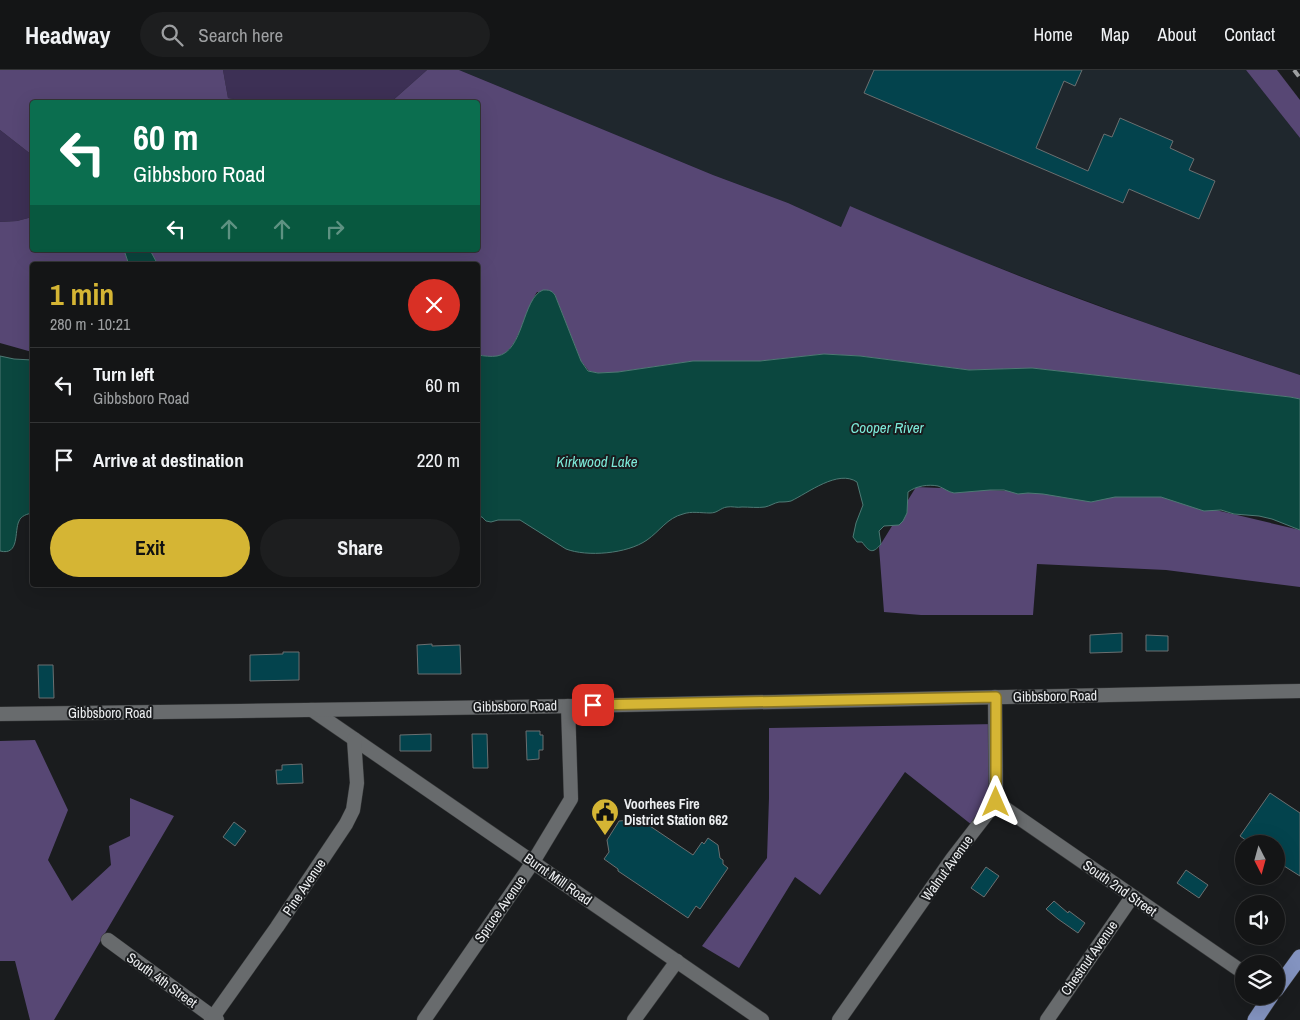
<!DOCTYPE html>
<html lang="en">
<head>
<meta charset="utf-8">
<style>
	:root { --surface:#141516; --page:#1d1e1f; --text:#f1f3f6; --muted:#9d9fa1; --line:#333435; --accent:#d5b534 }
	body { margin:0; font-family:"Archivo Narrow",sans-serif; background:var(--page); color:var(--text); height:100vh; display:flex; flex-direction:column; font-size:19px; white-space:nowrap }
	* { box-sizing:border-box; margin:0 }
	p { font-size:16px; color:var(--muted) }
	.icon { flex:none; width:28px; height:28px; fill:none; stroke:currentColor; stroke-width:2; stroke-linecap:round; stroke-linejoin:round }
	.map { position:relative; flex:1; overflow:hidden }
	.sheet { position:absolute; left:30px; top:192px; width:450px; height:325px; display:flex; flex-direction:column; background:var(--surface); border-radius:5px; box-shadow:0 5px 20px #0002,0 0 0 1px var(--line) }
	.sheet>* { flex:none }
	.hud { position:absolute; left:30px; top:30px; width:450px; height:152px; border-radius:5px; box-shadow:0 5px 20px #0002,0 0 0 1px var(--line); background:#0b6e4f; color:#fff; overflow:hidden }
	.needle { width:32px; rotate:174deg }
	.buttons { position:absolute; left:1235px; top:765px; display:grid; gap:10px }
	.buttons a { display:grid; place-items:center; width:50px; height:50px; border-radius:50%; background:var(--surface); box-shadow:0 5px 20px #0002,0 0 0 1px var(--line); font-size:25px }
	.pin { position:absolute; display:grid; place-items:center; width:42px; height:42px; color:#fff; margin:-21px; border-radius:10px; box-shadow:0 2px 8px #0006 }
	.me { position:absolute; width:55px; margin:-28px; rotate:0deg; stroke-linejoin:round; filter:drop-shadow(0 0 4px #0008) }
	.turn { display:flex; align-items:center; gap:18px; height:105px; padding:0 20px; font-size:22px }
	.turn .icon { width:65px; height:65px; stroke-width:2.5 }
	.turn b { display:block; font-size:35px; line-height:42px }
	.lanes { display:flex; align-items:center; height:48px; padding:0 20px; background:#0003; justify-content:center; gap:25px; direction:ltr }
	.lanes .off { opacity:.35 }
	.round { display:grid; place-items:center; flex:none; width:52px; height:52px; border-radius:26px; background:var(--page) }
	.headline { display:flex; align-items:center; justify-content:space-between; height:85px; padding:0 20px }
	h1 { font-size:30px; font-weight:700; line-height:38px; color:var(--accent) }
	.primary-button { display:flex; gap:10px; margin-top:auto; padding:10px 20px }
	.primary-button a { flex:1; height:58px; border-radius:30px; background:var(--accent); color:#111; font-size:20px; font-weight:700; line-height:58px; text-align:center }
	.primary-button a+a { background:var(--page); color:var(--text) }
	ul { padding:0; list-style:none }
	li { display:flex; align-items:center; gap:15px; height:75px; padding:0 20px; border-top:1px solid var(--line) }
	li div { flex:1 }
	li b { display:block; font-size:19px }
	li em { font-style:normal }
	header { display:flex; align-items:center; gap:30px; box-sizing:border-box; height:70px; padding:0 25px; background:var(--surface); border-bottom:1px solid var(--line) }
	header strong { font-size:24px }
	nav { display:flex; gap:28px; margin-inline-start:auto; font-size:18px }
	.search { width:350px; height:45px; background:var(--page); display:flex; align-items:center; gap:12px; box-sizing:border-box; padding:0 18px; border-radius:28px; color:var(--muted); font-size:19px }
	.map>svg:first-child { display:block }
	.built { fill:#1f272d }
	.green { fill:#3d3055 }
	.forest { fill:#574774 }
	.water { fill:#0b473f; stroke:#4e7974 }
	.building { fill:#03434d; stroke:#6b6f70 }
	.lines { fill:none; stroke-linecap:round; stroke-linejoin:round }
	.minor-casing { stroke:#383a3b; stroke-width:15 }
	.major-casing { stroke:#383a3b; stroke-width:16 }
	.minor { stroke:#686b6d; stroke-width:14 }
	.major { stroke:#8393c0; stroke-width:15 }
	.rail { stroke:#9d9fa1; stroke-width:4; stroke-dasharray:8 4; stroke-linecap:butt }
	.route-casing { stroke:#8a7622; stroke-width:12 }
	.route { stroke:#d5b534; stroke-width:9 }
	.labels { text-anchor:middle; stroke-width:4; stroke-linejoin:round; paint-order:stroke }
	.street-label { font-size:14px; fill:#eceef0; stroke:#1a1c1e }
	.poi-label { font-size:14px; font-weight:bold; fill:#eceef0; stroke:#1a1c1e; text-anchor:start }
	.water-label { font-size:15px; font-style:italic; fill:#7dead9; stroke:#1a1c1e }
</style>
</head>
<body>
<header>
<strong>Headway</strong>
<div class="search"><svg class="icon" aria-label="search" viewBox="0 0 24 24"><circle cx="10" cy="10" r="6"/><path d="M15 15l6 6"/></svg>Search here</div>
<nav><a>Home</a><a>Map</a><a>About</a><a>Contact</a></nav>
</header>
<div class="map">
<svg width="1300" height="950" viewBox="0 0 1300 950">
	<rect width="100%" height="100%" fill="#1a1c1e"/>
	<polygon class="built" points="459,0 1246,0 1300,68 1300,305 1146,253 1049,217 930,171 850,136 841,157 788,133 713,105"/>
	<g class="green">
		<polygon points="223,0 427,0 391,32 250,32 228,28"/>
		<polygon points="0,60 32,85 32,147 17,151 0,152"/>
	</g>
	<g class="forest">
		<polygon points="0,0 223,0 228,28 250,32 32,32 32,85 0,60"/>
		<path d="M 427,0 L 459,0 L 713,105 L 788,133 L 841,157 L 850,136 C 947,178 1046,218 1146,253 C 1197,271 1249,288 1300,305 L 1300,329 L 1290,327 L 1032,298 L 969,300 L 860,286 L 824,284 L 760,291 L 693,291 L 618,302 L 598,303 L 589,301 L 581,291 L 555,225 L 537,222 C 526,239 519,278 501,285 C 494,288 485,286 478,285 L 478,195 L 155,195 L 146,180 L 478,180 L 478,32 L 391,32 Z"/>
		<polygon points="1246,0 1277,0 1300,30 1300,68"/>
		<polygon points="32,147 32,180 134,180 133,195 32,195 32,282 0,273 0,152 17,151"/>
		<polygon points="916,417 1161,427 1300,460 1300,517 1166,500 1037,494 1033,545 921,545 884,542 879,477"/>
		<polygon points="996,654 996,725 977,759 905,702 820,825 795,807 739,898 702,876 767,788 769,728 769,658"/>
		<polygon points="35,670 68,740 48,790 72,831 111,795 109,776 130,766 130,728 174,746 54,950 30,950 15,891 0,891 0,671"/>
	</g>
	<g class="water">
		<polygon points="124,180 150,180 158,195 129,195"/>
		<path d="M 543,220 C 549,220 551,220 555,225 L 581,291 L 588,301 L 598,303 L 618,302 L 693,291 L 760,291 L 824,284 L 860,286 L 969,300 L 1032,298 L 1290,327 L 1300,329 L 1300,460 L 1272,449 L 1259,446 L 1234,444 L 1221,440 L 1204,441 L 1161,427 L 1115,427 L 1091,432 L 1043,424 L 1028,423 L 1018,424 L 1004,420 L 990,420 L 954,423 C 948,422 944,418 938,416 C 928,414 916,416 908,422 L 907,443 L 903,451 L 899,455 L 884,456 L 879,461 L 881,474 C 872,485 869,481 862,472 L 857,472 L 853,467 L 856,453 L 863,435 L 857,412 C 838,399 808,423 791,431 C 787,432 783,432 779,432 C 774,433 770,436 765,437 C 758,438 749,437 742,437 C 737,438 732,436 727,437 C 720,438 718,443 710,443 C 701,443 691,441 683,444 C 667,448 660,461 647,470 C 627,484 587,487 566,479 L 520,450 L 498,450 L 491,452 L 486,451 L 482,447 L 478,446 L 478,285 C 484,286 491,287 497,286 C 524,282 522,228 543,220 Z"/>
		<path d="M 0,286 L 14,289 L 32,290 L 32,443 C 27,444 21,446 19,451 C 14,461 20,486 0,481 Z"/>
	</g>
	<g class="building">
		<polygon points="874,0 1082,0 1075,16 1064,11 1036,78 1088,101 1104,64 1112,67 1120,48 1173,71 1170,78 1194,89 1189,100 1215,111 1199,149 1129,119 1123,133 864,23"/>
		<polygon points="1122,563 1122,582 1090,583 1090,565"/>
		<polygon points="1146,565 1168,566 1168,581 1146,581"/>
		<polygon points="432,574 432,576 460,575 461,604 418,604 417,575"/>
		<polygon points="283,582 299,582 299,610 250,611 250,585 283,584"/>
		<polygon points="38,595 53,595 54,628 39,628"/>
		<polygon points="526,661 540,661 540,665 543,665 543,680 539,680 539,689 527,690"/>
		<polygon points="431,664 431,681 400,681 400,665"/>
		<polygon points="472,664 487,664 488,698 473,698"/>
		<polygon points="302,694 303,713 277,714 276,700 282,700 282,695"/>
		<polygon points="1270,723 1300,743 1300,806 1276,791 1276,774 1251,774 1240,766"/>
		<polygon points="631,750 641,756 644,752 693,785 702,772 704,774 708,768 718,775 720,788 723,790 723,794 728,798 700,839 696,836 688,848 618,801 618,799 604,789 609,782 607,770 619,751"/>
		<polygon points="234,752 246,761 235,776 223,767"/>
		<polygon points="986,797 999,806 984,827 971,818"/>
		<polygon points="1186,800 1208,815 1199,828 1177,813"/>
		<polygon points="1054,831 1068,843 1069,841 1085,853 1078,863 1058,849 1046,839"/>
	</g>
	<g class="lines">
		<g class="minor-casing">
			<g id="minor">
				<polyline points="312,640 762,950"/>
				<polyline points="0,644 240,641 576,636 1300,621"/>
				<polyline points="996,732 1244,903"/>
				<polyline points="108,870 217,950"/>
				<polyline points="211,950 277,857 346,754 353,740 357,713 354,669"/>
				<polyline points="424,950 533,792 571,729 568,636"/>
				<polyline points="634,950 677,891"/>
				<polyline points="839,950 952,789 996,732 995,627"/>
				<polyline points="1047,950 1132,827"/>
			</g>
		</g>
		<g class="major-casing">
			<g id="major">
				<polyline points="1276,920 1300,887"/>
				<polyline points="1255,950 1271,926"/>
			</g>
		</g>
		<use href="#minor" class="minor"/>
		<use href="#major" class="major"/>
		<polyline class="rail" points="1294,0 1300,8"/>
	</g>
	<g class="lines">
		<g class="route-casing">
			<polyline id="route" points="593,635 996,627 996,732"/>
		</g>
		<use href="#route" class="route"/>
	</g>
	<defs>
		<g id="civic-pin" transform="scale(1.4375)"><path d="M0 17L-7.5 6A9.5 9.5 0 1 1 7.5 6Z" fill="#d5b534" stroke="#1a1c1e"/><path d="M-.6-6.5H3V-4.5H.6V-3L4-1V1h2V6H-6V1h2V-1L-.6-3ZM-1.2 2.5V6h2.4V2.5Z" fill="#111"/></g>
	</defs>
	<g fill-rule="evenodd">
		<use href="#civic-pin" x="605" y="742"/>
	</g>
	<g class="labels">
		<g class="street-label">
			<text transform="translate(1055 626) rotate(-1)" y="5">Gibbsboro Road</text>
			<text transform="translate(515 636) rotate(-1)" y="5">Gibbsboro Road</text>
			<text x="110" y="648">Gibbsboro Road</text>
			<text transform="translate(947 798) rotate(-54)" y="5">Walnut Avenue</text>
			<text transform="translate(558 809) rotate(35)" y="5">Burnt Mill Road</text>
			<text transform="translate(304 817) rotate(-56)" y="5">Pine Avenue</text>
			<text transform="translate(1120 818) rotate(35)" y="5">South 2nd Street</text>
			<text transform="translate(500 839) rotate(-55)" y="5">Spruce Avenue</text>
			<text transform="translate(1089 888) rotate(-55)" y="5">Chestnut Avenue</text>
			<text transform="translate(162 910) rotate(36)" y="5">South 4th Street</text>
		</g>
		<g class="poi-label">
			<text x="624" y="739">Voorhees Fire<tspan x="624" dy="16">District Station 662</tspan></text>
		</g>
		<g class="water-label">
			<text x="887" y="363">Cooper River</text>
			<text x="597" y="397">Kirkwood Lake</text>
		</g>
	</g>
</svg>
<div class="buttons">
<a><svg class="needle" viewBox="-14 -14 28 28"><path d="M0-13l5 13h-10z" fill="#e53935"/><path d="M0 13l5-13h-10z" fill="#9d9fa1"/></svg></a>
<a><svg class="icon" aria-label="sound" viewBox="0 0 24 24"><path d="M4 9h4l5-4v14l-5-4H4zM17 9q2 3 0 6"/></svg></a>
<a><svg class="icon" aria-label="layers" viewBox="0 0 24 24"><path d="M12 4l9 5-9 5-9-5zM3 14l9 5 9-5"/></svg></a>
</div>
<div class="pin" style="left:593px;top:635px;background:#d93025"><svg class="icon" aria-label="arrive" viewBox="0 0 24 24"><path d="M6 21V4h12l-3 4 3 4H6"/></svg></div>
<svg class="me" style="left:996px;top:732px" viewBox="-20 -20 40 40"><path d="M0-17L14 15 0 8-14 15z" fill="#d5b534" stroke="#fff" stroke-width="4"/></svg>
<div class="hud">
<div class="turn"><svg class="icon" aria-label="left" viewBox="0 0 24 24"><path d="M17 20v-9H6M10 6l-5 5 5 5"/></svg><div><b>60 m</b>Gibbsboro Road</div></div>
<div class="lanes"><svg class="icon" aria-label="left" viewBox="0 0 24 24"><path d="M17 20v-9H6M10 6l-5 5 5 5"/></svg><svg class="icon off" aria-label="ahead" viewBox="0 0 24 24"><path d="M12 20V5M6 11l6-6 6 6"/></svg><svg class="icon off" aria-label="ahead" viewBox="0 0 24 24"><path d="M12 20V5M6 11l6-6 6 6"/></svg><svg class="icon off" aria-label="right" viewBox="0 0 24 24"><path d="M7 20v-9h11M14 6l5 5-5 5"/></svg></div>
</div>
<section class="sheet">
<div class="headline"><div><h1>1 min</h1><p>280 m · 10:21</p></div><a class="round" style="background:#d93025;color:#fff"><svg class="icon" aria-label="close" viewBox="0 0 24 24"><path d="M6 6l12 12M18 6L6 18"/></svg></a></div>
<ul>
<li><svg class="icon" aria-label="left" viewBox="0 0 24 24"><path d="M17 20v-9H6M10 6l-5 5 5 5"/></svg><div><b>Turn left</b><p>Gibbsboro Road</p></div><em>60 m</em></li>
<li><svg class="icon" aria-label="arrive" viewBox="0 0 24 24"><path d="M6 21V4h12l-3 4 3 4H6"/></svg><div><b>Arrive at destination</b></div><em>220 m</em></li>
</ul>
<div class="primary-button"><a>Exit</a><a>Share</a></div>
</section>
</div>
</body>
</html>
